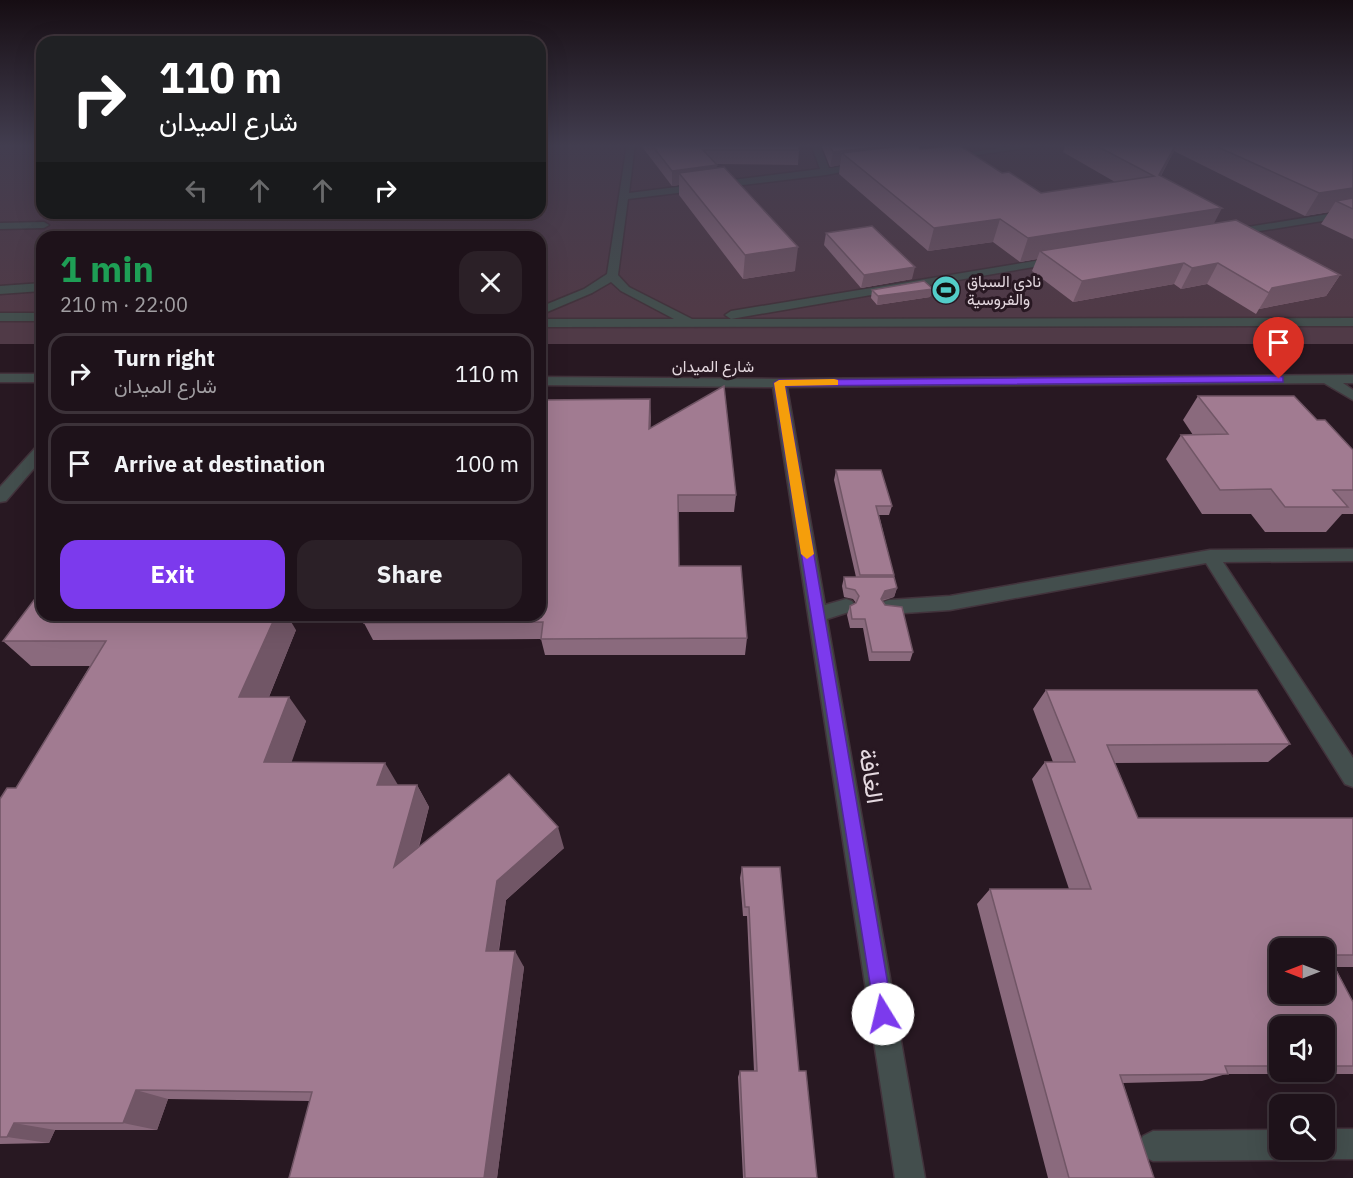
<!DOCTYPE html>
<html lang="en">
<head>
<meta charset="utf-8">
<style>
	:root { --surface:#1e121a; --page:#2b2027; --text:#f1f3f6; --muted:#a19ea2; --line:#3c3239; --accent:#7c3aed }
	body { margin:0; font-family:"IBM Plex Sans",Vazirmatn,sans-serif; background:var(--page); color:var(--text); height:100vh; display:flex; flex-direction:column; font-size:22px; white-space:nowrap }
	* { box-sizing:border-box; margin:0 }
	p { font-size:20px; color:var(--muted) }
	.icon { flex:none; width:33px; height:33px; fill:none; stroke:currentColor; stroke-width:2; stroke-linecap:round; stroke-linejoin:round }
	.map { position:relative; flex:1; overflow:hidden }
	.details { position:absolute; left:36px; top:231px; width:510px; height:390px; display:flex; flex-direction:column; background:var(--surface); border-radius:18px; box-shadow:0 6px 24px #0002,0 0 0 2px var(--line) }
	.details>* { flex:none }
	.top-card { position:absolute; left:36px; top:36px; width:510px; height:183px; border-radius:18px; box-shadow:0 6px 24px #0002,0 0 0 2px var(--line); background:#202124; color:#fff; overflow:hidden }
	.needle { width:39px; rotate:270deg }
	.tools { position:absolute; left:1269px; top:938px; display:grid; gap:12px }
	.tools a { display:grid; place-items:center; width:66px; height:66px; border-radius:12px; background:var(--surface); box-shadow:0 6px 24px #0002,0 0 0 2px var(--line); font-size:30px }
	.pin { position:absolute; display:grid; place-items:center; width:51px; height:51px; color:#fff; margin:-62px -26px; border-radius:50% 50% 50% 0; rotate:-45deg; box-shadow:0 0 6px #0007 }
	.pin .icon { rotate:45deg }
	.me { position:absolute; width:66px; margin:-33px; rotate:351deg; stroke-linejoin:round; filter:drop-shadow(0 0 4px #0008) }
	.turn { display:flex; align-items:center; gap:21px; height:126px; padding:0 24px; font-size:27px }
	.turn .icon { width:78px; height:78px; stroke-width:2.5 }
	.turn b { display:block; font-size:42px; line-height:51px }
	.lanes { display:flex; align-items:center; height:57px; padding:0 24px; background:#0003; justify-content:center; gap:30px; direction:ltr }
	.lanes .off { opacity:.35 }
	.round { display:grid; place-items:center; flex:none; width:63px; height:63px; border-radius:18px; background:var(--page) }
	.head { display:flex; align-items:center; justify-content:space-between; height:102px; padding:0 24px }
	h1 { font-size:36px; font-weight:700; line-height:45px; color:#1e9e55 }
	.button { display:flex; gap:12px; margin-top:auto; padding:12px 24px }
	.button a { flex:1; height:69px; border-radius:18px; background:var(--accent); color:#fff; font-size:24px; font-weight:700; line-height:69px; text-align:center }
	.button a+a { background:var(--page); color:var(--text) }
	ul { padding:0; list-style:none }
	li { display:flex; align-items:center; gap:18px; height:81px; margin:0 12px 9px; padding:0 12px; border:3px solid var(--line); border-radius:18px }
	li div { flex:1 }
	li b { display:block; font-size:22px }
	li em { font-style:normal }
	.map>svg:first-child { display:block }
	.green { fill:#503a47 }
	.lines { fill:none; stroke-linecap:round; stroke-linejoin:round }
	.minor-casing { stroke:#42333c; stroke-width:3 }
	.minor { fill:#434e4d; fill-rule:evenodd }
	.wall { fill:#8a6a7d; fill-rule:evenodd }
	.shaded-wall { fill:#715666 }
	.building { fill:#a17b91; stroke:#715666; stroke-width:1.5; fill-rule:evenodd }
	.route { fill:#7c3aed; stroke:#51269a; stroke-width:1.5 }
	.slow { fill:#f59e0b }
	.labels { text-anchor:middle; stroke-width:6; stroke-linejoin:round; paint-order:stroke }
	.far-poi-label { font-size:16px; fill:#e4d8df; stroke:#281822; text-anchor:start }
	.far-street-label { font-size:16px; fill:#e4d8df; stroke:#281822 }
	.near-street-label { font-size:24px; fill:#e4d8df; stroke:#281822 }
</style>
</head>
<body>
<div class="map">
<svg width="1353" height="1178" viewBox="0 0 1353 1178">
	<rect width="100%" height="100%" fill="#281822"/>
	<polygon class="green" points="0,144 42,144 42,213 540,213 540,144 1353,144 1353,344 540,344 540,237 42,237 42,344 0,344"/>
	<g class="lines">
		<g class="minor-casing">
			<g id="minor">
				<polygon points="627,144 635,144 629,193 820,169 811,144 819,144 829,168 862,164 867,167 826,175 628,199 618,275 629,287 692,319 1353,318 1353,326 540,327 540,319 674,319 621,291 611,282 592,293 540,315 540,307 584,289 607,274"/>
				<polygon points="1029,144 1053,144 949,159 945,156"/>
				<polygon points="1353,210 1353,216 1229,236 1224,233 1229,230"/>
				<polygon points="0,223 44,222 49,225 44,228 0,229"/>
				<polygon points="1059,257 1063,258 1063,262 731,319 725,315 731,311"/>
				<polygon points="42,283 42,291 0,294 0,286"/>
				<rect x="0" y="313" width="42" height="8"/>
				<rect x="0" y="374" width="42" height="8"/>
				<polygon points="1353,375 1353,383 1343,383 1353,390 1353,400 1324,383 787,387 825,605 846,599 852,601 855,606 852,611 827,619 925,1178 895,1178 773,387 540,385 540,377 779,379"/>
				<polygon points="42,444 42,459 6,501 0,502 0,487 37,446"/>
				<polygon points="1353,549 1353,561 1223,562 1353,758 1353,787 1345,784 1206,563 950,610 889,614 883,612 880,607 883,602 889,600 950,596 1210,550"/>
				<polygon points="1324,1129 1353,1129 1353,1159 1324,1159 1314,1154 1311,1149 1324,1149"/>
				<polygon points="1280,1130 1280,1149 1293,1149 1290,1155 1280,1160 1153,1161 1143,1156 1138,1146 1143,1136 1153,1131"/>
			</g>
		</g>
		<use href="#minor" class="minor"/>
	</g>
	<g class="wall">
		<polygon points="640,144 798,144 799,150 798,165 716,164 716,168 795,271 743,279 679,195 679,185 672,186"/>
		<polygon points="821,144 910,144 909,144 920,149 1002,173 1041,193 1115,182 1063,152 1066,144 1353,144 1353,239 1321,224 1329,212 1305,216 1174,151 1161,176 1214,223 1340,275 1326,296 1259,309 1256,314 1207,284 1181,289 1174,284 1073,302 1032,271 1037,259 1020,262 993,242 928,251 839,174 840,165 830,167"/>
		<polygon points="826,233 912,279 861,288 824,245"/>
		<polygon points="933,289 930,297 877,305 871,298 872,290"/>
		<polygon points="1198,396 1317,420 1353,450 1353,514 1342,514 1326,532 1265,532 1251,514 1202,514 1166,459 1181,435 1193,435 1183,420"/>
		<polygon points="651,416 650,428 736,495 734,512 679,512 679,566 747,638 745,655 545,655 541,639 373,640 364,623"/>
		<polygon points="836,470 892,506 889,515 879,515 897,588 894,597 882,601 913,652 910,661 869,661 863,628 850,628 847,615 850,606 856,603 853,599 844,597 842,586 844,577 856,577 834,480"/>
		<polygon points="296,630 269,697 306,721 291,762 398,785 417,785 429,807 419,847 564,848 506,900 499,951 524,967 497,1178 289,1178 310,1101 168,1099 157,1130 55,1130 49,1143 0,1144 0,799 16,788 90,666 31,666 3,641"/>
		<path d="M 1046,690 L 1290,744 L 1268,762 L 1115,763 L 1138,818 L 1353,818 L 1353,967 L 1335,967 L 1353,1002 L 1353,1074 L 1226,1074 L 1202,1081 L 1123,1083 L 1154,1178 L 1048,1178 L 977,904 L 990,889 L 1069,889 L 1032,779 L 1045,762 L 1053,762 L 1033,709 ZM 1280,1026 L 1324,1026 L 1324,1071 L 1280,1071 Z"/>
		<polygon points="742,867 799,1071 817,1178 743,1178 738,1077 740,1071 754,1071 747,916 743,916 740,878"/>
	</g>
	<g class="shaded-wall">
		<polygon points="901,144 910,144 907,157 842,153 840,165 830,167 833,152"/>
		<polygon points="1176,144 1177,144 1174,151 1149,197 1159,175"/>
		<polygon points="717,165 716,180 679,173 679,185 672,186 672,171"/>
		<polygon points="1353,185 1353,208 1336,201 1329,212 1305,216 1319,193"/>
		<polygon points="1222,208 1210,231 1040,251 1037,259 1020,262 1028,238"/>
		<polygon points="1000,219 993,242 928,251 934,228"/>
		<polygon points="798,247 795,271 743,279 745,255"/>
		<polygon points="1184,263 1174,284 1073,302 1082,281"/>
		<polygon points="1218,263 1207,284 1181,289 1192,268"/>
		<polygon points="915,267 912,279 861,288 864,275"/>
		<polygon points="1340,275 1326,296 1259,309 1256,314 1272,288"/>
		<polygon points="933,289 930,297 877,305 878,296"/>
		<polygon points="650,399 651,416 650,446 649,429"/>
		<polygon points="897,588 894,597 882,600 878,608 881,599 885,591"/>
		<polygon points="276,615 287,615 296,630 259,721 239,697"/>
		<polygon points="289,697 306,721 284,784 264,762"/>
		<polygon points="385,763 398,785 377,785"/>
		<polygon points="417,785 429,807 408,886 394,867"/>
		<polygon points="558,827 564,848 506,900 496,967 486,951 497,881"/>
		<polygon points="515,951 524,967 497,1178 484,1178"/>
		<polygon points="136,1090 168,1099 157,1130 123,1123"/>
		<polygon points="14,1123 55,1130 49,1143 7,1137"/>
	</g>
	<g class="building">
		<polygon points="651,144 798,144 799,150 703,150 717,165 672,171"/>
		<polygon points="829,144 901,144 833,152"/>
		<polygon points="916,144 920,149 959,145 1002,173 1009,172 1041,193 1154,176 1093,144 1176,144 1159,175 1222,208 1028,238 1000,219 934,228 842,153"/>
		<polygon points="1211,144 1353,144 1353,188 1319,193"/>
		<polygon points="724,167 798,247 745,255 679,173"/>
		<polygon points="1353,198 1353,209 1336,201"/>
		<polygon points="1236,220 1340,275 1272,288 1269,293 1218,263 1192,268 1184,263 1082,281 1040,251"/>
		<polygon points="872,226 915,267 864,275 826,233"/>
		<polygon points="924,281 933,289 878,296 872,290"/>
		<polygon points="724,386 736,495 678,495 679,566 741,566 747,638 541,639 543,622 364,623 367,615 540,615 540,400 650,399 649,429"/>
		<polygon points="1198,396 1294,396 1317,420 1325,420 1353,450 1353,490 1333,490 1348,507 1285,507 1271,489 1220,490 1181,435 1228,434"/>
		<polygon points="836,470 881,470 892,506 876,506 894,575 860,575"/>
		<polygon points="844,577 894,577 897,588 885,591 881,599 885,605 902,607 913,652 872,652 865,619 852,619 850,606 856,603 859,596 855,590 846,588"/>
		<polygon points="34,600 42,600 42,615 276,615 239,697 289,697 264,762 385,763 377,785 417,785 394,867 509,774 558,827 497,881 486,951 515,951 484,1178 289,1178 312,1092 136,1090 123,1123 14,1123 7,1137 0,1137 0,799 7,788 16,788 106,641 3,641"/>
		<path d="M 1046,690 L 1257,690 L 1290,744 L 1107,745 L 1138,818 L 1353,818 L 1353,955 L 1328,955 L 1353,1002 L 1353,1066 L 1324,1066 L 1324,1026 L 1280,1026 L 1280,1066 L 1225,1066 L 1228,1074 L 1120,1075 L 1154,1178 L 1069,1178 L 990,889 L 1091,889 L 1045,762 L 1075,762 ZM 1280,948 L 1324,948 L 1324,993 L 1280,993 Z"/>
		<polygon points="742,867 780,867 799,1071 806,1071 817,1178 745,1178 740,1071 757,1071 749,907 745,907"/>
	</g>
	<linearGradient id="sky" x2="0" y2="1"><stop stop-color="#160d13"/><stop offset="0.47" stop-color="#423d4f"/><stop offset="1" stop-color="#423d4f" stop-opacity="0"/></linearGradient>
	<rect width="1353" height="309" fill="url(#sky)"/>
	<polygon class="route" points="1279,376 1283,377 1283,382 785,386 893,1014 890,1021 883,1024 876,1021 774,383 779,380"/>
	<polygon class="slow" points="834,379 838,380 838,385 785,386 814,554 807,559 801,554 774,383 779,380"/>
	<defs>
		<g id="stadium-disc" transform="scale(1.5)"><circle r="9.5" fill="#53cdc9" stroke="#281822"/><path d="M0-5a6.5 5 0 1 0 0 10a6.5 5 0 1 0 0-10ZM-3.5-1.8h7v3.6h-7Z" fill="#111"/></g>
	</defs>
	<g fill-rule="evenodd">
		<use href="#stadium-disc" x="946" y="290"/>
	</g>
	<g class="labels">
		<g class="far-poi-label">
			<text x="967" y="287">نادي السباق<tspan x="967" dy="18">والفروسية</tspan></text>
		</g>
		<g class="far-street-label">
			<text x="713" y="372">شارع الميدان</text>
		</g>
		<g class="near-street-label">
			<text transform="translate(871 776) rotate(81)" y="8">الغافة</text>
		</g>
	</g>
</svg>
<div class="tools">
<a><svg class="needle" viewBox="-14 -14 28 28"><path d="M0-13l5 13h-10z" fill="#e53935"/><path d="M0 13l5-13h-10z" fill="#a19ea2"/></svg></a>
<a><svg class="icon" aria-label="sound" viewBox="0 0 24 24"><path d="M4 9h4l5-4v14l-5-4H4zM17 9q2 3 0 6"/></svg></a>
<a><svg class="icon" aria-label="search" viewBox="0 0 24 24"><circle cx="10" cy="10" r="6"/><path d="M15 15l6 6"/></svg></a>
</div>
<div class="pin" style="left:1279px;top:379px;background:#d93025"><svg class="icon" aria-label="arrive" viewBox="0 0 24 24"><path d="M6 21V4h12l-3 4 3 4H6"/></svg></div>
<svg class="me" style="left:883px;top:1014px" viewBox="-20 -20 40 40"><circle r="19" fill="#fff"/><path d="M0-13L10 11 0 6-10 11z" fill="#7c3aed"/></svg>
<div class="top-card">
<div class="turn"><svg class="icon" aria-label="right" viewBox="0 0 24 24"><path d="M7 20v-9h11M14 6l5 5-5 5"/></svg><div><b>110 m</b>شارع الميدان</div></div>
<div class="lanes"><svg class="icon off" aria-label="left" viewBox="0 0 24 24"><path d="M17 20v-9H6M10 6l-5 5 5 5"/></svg><svg class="icon off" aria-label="ahead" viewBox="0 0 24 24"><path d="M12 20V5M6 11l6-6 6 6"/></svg><svg class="icon off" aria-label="ahead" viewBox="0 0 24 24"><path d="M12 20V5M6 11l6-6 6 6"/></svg><svg class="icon" aria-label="right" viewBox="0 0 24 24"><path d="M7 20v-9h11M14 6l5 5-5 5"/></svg></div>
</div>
<section class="details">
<div class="head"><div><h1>1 min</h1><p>210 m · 22:00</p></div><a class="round"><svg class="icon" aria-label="close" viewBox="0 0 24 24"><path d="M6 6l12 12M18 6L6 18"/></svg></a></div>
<ul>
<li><svg class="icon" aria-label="right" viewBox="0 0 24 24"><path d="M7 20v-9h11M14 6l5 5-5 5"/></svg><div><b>Turn right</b><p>شارع الميدان</p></div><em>110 m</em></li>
<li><svg class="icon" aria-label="arrive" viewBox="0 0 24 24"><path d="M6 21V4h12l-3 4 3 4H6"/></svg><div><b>Arrive at destination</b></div><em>100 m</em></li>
</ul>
<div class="button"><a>Exit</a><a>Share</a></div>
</section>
</div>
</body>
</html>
